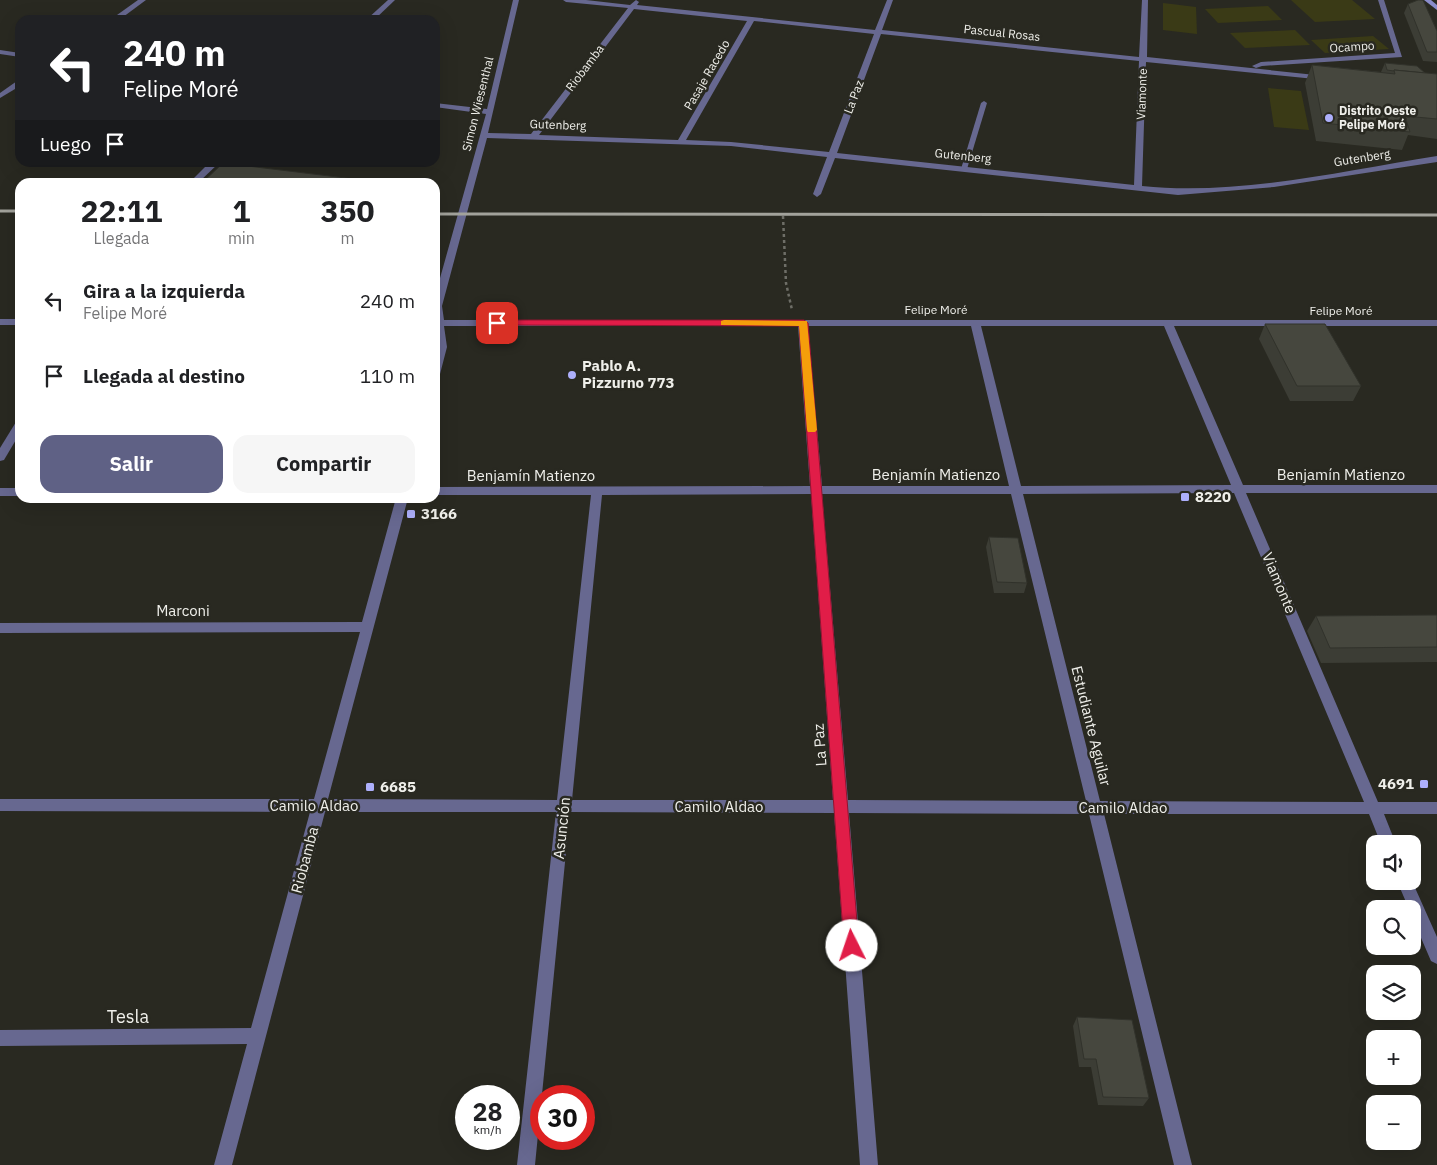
<!DOCTYPE html>
<html lang="es">
<head>
<meta charset="utf-8">
<style>
	:root { --surface:#fff; --page:#f6f6f6; --text:#202124; --muted:#757577; --accent:#5f6185 }
	body { margin:0; font-family:"IBM Plex Sans",sans-serif; background:var(--page); color:var(--text); height:100vh; display:flex; flex-direction:column; font-size:19px; white-space:nowrap }
	* { box-sizing:border-box; margin:0 }
	p { font-size:16px; color:var(--muted) }
	.icon { flex:none; width:28px; height:28px; fill:none; stroke:currentColor; stroke-width:2; stroke-linecap:round; stroke-linejoin:round }
	.map { position:relative; flex:1; overflow:hidden }
	.side { position:absolute; left:15px; top:178px; width:425px; height:325px; display:flex; flex-direction:column; background:var(--surface); border-radius:15px; box-shadow:0 5px 20px #0002 }
	.side>* { flex:none }
	.hud { position:absolute; left:15px; top:15px; width:425px; height:152px; border-radius:15px; box-shadow:0 5px 20px #0002; background:#202124; color:#fff; overflow:hidden }
	.buttons { position:absolute; left:1366px; top:835px; display:grid; gap:10px }
	.buttons a { display:grid; place-items:center; width:55px; height:55px; border-radius:10px; background:var(--surface); box-shadow:0 5px 20px #0002; font-size:25px }
	.speed { position:absolute; left:455px; top:1085px; display:flex; gap:10px; font-size:25px; font-weight:700; text-align:center }
	.speed>* { display:grid; place-content:center; width:65px; height:65px; border-radius:50%; background:var(--surface); box-shadow:0 5px 20px #0002; line-height:1 }
	.speed small { font-size:12px; font-weight:400 }
	.speed .limit { border:8px solid #d22; background:#fff; color:#111 }
	.pin { position:absolute; display:grid; place-items:center; width:42px; height:42px; color:#fff; margin:-21px; border-radius:10px; box-shadow:0 2px 8px #0006 }
	.me { position:absolute; width:55px; margin:-28px; rotate:356deg; stroke-linejoin:round; filter:drop-shadow(0 0 4px #0008) }
	.turn { display:flex; align-items:center; gap:18px; height:105px; padding:0 25px; font-size:22px }
	.turn .icon { width:65px; height:65px; stroke-width:2.5 }
	.turn b { display:block; font-size:35px; line-height:42px }
	.then { display:flex; align-items:center; height:48px; padding:0 25px; background:#0003; gap:10px; font-size:19px }
	.eta { display:flex; justify-content:space-evenly; align-items:center; height:85px; text-align:center }
	.eta b { font-size:30px; font-weight:700; line-height:35px }
	.primary-button { display:flex; gap:10px; margin-top:auto; padding:10px 25px }
	.primary-button a { flex:1; height:58px; border-radius:15px; background:var(--accent); color:#fff; font-size:20px; font-weight:700; line-height:58px; text-align:center }
	.primary-button a+a { background:var(--page); color:var(--text) }
	ul { padding:0; list-style:none }
	li { display:flex; align-items:center; gap:15px; height:75px; padding:0 25px }
	li div { flex:1 }
	li b { display:block; font-size:19px }
	li em { font-style:normal }
	.map>svg:first-child { display:block }
	.green { fill:#3a3a16 }
	.lines { fill:none; stroke-linecap:round; stroke-linejoin:round }
	.path { stroke:#6e6e67; stroke-width:2.5; stroke-dasharray:3 3; stroke-linecap:butt }
	.lane { fill:#676890; fill-rule:evenodd }
	.street { fill:#676890; fill-rule:evenodd }
	.secondary { fill:#8a8ccb; fill-rule:evenodd }
	.rail { stroke:#a2a29b; stroke-width:3 }
	.wall { fill:#3c3d35 }
	.building { fill:#46473e; stroke:#31322b }
	.route { fill:#e11d48; stroke:#92132f }
	.slow { fill:#f59e0b }
	.poi-dot { fill:#adaffb; stroke:#292921; stroke-width:2 }
	.labels { text-anchor:middle; stroke-width:5; stroke-linejoin:round; paint-order:stroke }
	.far-street-label { font-size:12px; fill:#efefea; stroke:#292921 }
	.far-poi-label { font-size:12px; font-weight:bold; fill:#efefea; stroke:#292921; text-anchor:start }
	.poi-label { font-size:15px; font-weight:bold; fill:#efefea; stroke:#292921; text-anchor:start }
	.street-label { font-size:15px; fill:#efefea; stroke:#292921 }
	.near-street-label { font-size:18px; fill:#efefea; stroke:#292921 }
</style>
</head>
<body>
<div class="map">
<svg width="1437" height="1165" viewBox="0 0 1437 1165">
	<rect width="100%" height="100%" fill="#292921"/>
	<g class="green">
		<polygon points="1291,0 1352,0 1375,19 1315,22"/>
		<polygon points="1163,3 1196,7 1197,34 1163,30"/>
		<polygon points="1268,6 1282,20 1218,23 1205,9"/>
		<polygon points="1295,30 1310,45 1245,48 1230,33"/>
		<polygon points="1373,36 1389,49 1325,53 1311,40"/>
		<polygon points="1268,88 1301,91 1309,130 1274,127"/>
	</g>
	<g class="lines">
		<polyline class="path" points="783,216 786,283 792,310"/>
		<polygon class="lane" points="984,101 987,103 967,169 962,170 961,169 981,103"/>
		<g class="street">
			<polygon points="138,0 146,0 119,20 110,20"/>
			<polygon points="388,0 395,0 374,20 366,20"/>
			<path d="M 513,0 L 519,0 L 488,133 L 531,134 L 628,8 L 566,2 L 563,0 L 586,0 L 630,5 L 636,0 L 639,2 L 637,5 L 875,30 L 887,0 L 893,0 L 882,30 L 1139,57 L 1142,0 L 1148,0 L 1147,57 L 1325,76 L 1329,78 L 1325,80 L 1146,62 L 1142,186 C 1237,196 1343,171 1437,156 L 1437,162 L 1274,187 L 1178,195 L 835,158 L 821,194 L 817,197 L 813,194 L 827,157 L 731,146 L 487,138 L 442,306 L 444,320 L 1437,320 L 1437,326 L 1174,326 L 1243,485 L 1437,485 L 1437,493 L 1246,493 L 1378,802 L 1437,802 L 1437,814 L 1384,814 L 1396,844 L 1381,844 L 1369,814 L 1104,814 L 1192,1165 L 1174,1165 L 1089,814 L 849,813 L 878,1165 L 860,1165 L 834,813 L 570,812 L 535,1165 L 517,1165 L 556,812 L 325,812 L 232,1165 L 214,1165 L 247,1044 L 0,1046 L 0,1030 L 251,1028 L 310,812 L 0,811 L 0,799 L 314,799 L 360,632 L 0,633 L 0,623 L 362,622 L 396,498 L 408,498 L 328,799 L 557,800 L 591,495 L 435,495 L 435,487 L 810,486 L 798,326 L 444,326 L 447,347 L 440,374 L 435,377 L 437,347 L 435,296 L 486,114 L 435,107 L 435,103 L 487,109 ZM 634,9 L 747,21 L 678,140 L 539,135 ZM 754,21 L 874,34 L 829,152 L 731,142 L 686,140 ZM 881,34 L 1139,61 L 1134,185 L 837,153 ZM 808,326 L 971,326 L 1009,486 L 822,486 ZM 981,326 L 1164,326 L 1231,485 L 1021,486 ZM 1234,493 L 1364,802 L 1100,801 L 1023,494 ZM 811,494 L 833,800 L 572,800 L 602,495 ZM 822,494 L 1011,494 L 1086,801 L 848,800 Z"/>
			<polygon points="1378,0 1384,0 1402,57 1262,66 1256,68 1252,66 1261,62 1395,53"/>
			<polygon points="0,50 20,53 20,57 0,54"/>
			<polygon points="17,81 20,81 20,86 0,98 0,93"/>
			<polygon points="210,162 220,162 199,182 190,182"/>
			<rect x="0" y="319" width="20" height="6"/>
			<polygon points="20,420 20,433 4,460 0,461 0,448 16,422"/>
			<rect x="0" y="488" width="20" height="8"/>
			<polygon points="1397,881 1412,881 1437,937 1437,964 1431,961 1412,917 1412,909 1409,909"/>
		</g>
		<polygon class="secondary" points="1424,0 1431,0 1437,5 1437,10"/>
		<g class="rail">
			<polyline points="0,211 20,211"/>
			<polyline points="435,214 1437,215"/>
		</g>
	</g>
	<g class="wall">
		<polygon points="1408,4 1437,31 1437,62 1423,61 1404,13"/>
		<polygon points="1385,63 1425,73 1437,74 1437,139 1408,135 1402,150 1316,141 1305,83 1312,65 1381,72"/>
		<polygon points="1265,324 1361,386 1353,401 1290,401 1259,339"/>
		<polygon points="989,537 1027,583 1024,593 994,593 986,547"/>
		<polygon points="1437,615 1437,662 1321,663 1307,631 1316,616"/>
		<polygon points="1077,1017 1149,1098 1143,1106 1098,1105 1091,1067 1079,1067 1073,1026"/>
	</g>
	<g class="building">
		<polygon points="1418,0 1423,0 1437,31 1437,52 1427,52 1408,4"/>
		<polygon points="1385,63 1417,66 1425,73 1394,70 1394,71 1387,70"/>
		<polygon points="1312,65 1395,74 1394,70 1437,74 1437,119 1405,116 1410,132 1323,123"/>
		<polygon points="223,163 354,179 353,182 203,182"/>
		<polygon points="1265,324 1325,324 1361,386 1297,386"/>
		<polygon points="989,537 1018,538 1027,583 997,582"/>
		<polygon points="1437,615 1437,647 1330,648 1316,616"/>
		<polygon points="1077,1017 1132,1020 1149,1098 1103,1097 1096,1059 1084,1059"/>
	</g>
	<polygon class="route" points="497,320 804,320 808,323 859,946 857,951 852,953 846,951 844,946 799,326 494,325 493,323"/>
	<polygon class="slow" points="724,320 807,321 817,430 815,432 808,432 807,430 799,326 721,325 721,321"/>
	<g class="poi-dot">
		<circle cx="1329" cy="118" r="5"/>
		<circle cx="572" cy="375" r="5"/>
		<rect x="1180" y="492" width="10" height="10" rx="2.5"/>
		<rect x="406" y="509" width="10" height="10" rx="2.5"/>
		<rect x="1419" y="779" width="10" height="10" rx="2.5"/>
		<rect x="365" y="782" width="10" height="10" rx="2.5"/>
	</g>
	<g class="labels">
		<g class="far-street-label">
			<text transform="translate(1002 33) rotate(6)" y="4">Pascual Rosas</text>
			<text transform="translate(1352 47) rotate(-4)" y="4">Ocampo</text>
			<text transform="translate(585 68) rotate(-53)" y="4">Riobamba</text>
			<text transform="translate(707 75) rotate(-60)" y="4">Pasaje Racedo</text>
			<text transform="translate(1142 94) rotate(-88)" y="4">Viamonte</text>
			<text transform="translate(854 97) rotate(-69)" y="4">La Paz</text>
			<text transform="translate(478 104) rotate(-76)" y="4">Simon Wiesenthal</text>
			<text transform="translate(558 125) rotate(2)" y="4">Gutenberg</text>
			<text transform="translate(963 156) rotate(6)" y="4">Gutenberg</text>
			<text transform="translate(1362 158) rotate(-9)" y="4">Gutenberg</text>
			<text x="936" y="314">Felipe Moré</text>
			<text x="1341" y="315">Felipe Moré</text>
		</g>
		<g class="far-poi-label">
			<text x="1339" y="115">Distrito Oeste<tspan x="1339" dy="14">Pelipe Moré</tspan></text>
		</g>
		<g class="poi-label">
			<text x="582" y="371">Pablo A.<tspan x="582" dy="17">Pizzurno 773</tspan></text>
			<text x="1195" y="502">8220</text>
			<text x="421" y="519">3166</text>
			<text x="1414" y="789" text-anchor="end">4691</text>
			<text x="380" y="792">6685</text>
		</g>
		<g class="street-label">
			<text x="936" y="480">Benjamín Matienzo</text>
			<text x="1341" y="480">Benjamín Matienzo</text>
			<text x="531" y="481">Benjamín Matienzo</text>
			<text transform="translate(1279 583) rotate(67)" y="5">Viamonte</text>
			<text x="183" y="616">Marconi</text>
			<text transform="translate(1091 726) rotate(76)" y="5">Estudiante Aguilar</text>
			<text transform="translate(820 745) rotate(-94)" y="5">La Paz</text>
			<text x="314" y="811">Camilo Aldao</text>
			<text x="719" y="812">Camilo Aldao</text>
			<text x="1123" y="813">Camilo Aldao</text>
			<text transform="translate(562 828) rotate(-84)" y="5">Asunción</text>
			<text transform="translate(305 860) rotate(-75)" y="5">Riobamba</text>
		</g>
		<g class="near-street-label">
			<text x="128" y="1023">Tesla</text>
		</g>
	</g>
</svg>
<div class="buttons">
<a><svg class="icon" aria-label="sound" viewBox="0 0 24 24"><path d="M4 9h4l5-4v14l-5-4H4zM17 9q2 3 0 6"/></svg></a>
<a><svg class="icon" aria-label="search" viewBox="0 0 24 24"><circle cx="10" cy="10" r="6"/><path d="M15 15l6 6"/></svg></a>
<a><svg class="icon" aria-label="layers" viewBox="0 0 24 24"><path d="M12 4l9 5-9 5-9-5zM3 14l9 5 9-5"/></svg></a>
<a>+</a>
<a>−</a>
</div>
<div class="speed"><div>28<small>km/h</small></div><div class="limit">30</div></div>
<div class="pin" style="left:497px;top:323px;background:#d93025"><svg class="icon" aria-label="arrive" viewBox="0 0 24 24"><path d="M6 21V4h12l-3 4 3 4H6"/></svg></div>
<svg class="me" style="left:852px;top:946px" viewBox="-20 -20 40 40"><circle r="19" fill="#fff"/><path d="M0-13L10 11 0 6-10 11z" fill="#e11d48"/></svg>
<div class="hud">
<div class="turn"><svg class="icon" aria-label="left" viewBox="0 0 24 24"><path d="M17 20v-9H6M10 6l-5 5 5 5"/></svg><div><b>240 m</b>Felipe Moré</div></div>
<div class="then">Luego<svg class="icon" aria-label="arrive" viewBox="0 0 24 24"><path d="M6 21V4h12l-3 4 3 4H6"/></svg></div>
</div>
<section class="side">
<div class="eta">
<div><b>22:11</b><p>Llegada</p></div>
<div><b>1</b><p>min</p></div>
<div><b>350</b><p>m</p></div>
</div>
<ul>
<li><svg class="icon" aria-label="left" viewBox="0 0 24 24"><path d="M17 20v-9H6M10 6l-5 5 5 5"/></svg><div><b>Gira a la izquierda</b><p>Felipe Moré</p></div><em>240 m</em></li>
<li><svg class="icon" aria-label="arrive" viewBox="0 0 24 24"><path d="M6 21V4h12l-3 4 3 4H6"/></svg><div><b>Llegada al destino</b></div><em>110 m</em></li>
</ul>
<div class="primary-button"><a>Salir</a><a>Compartir</a></div>
</section>
</div>
</body>
</html>
